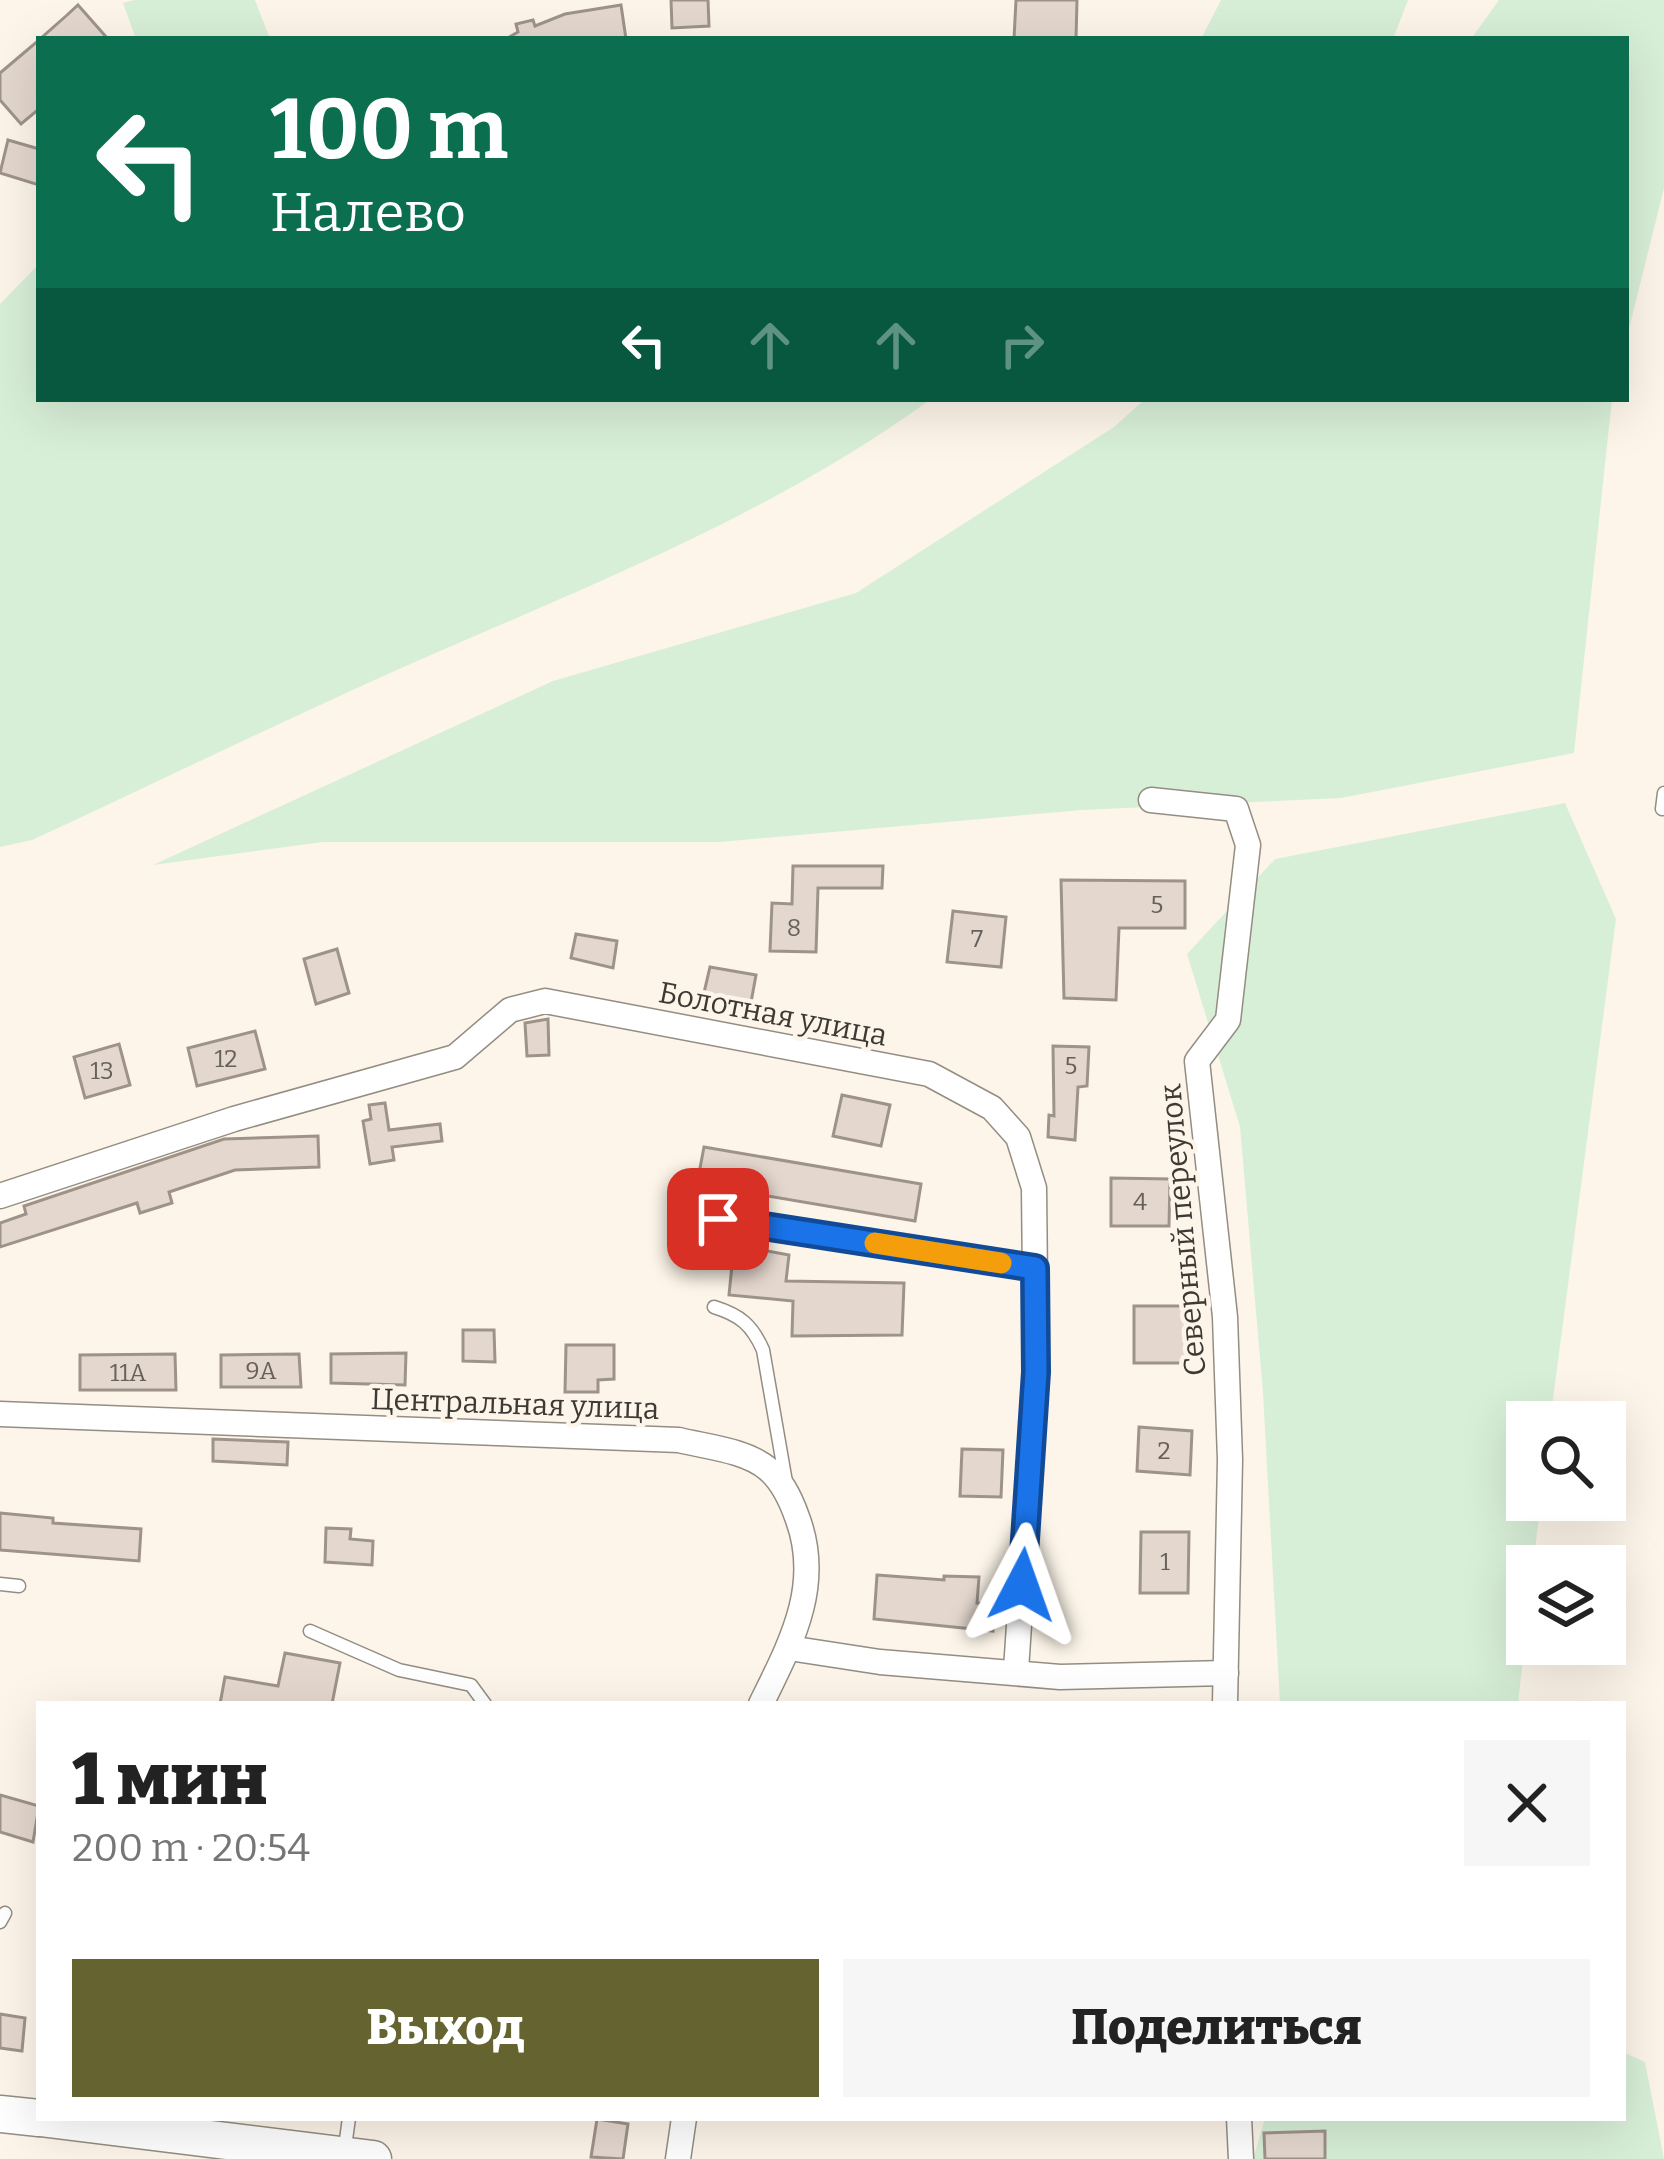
<!DOCTYPE html>
<html lang="ru">
<head>
<meta charset="utf-8">
<style>
	:root { --surface:#fff; --page:#f6f6f6; --text:#222; --muted:#767676; --accent:#656431 }
	body { margin:0; font-family:Bitter,serif; background:var(--page); color:var(--text); height:100vh; display:flex; flex-direction:column; font-size:45px; white-space:nowrap }
	* { box-sizing:border-box; margin:0 }
	p { font-size:39px; color:var(--muted) }
	.icon { flex:none; width:66px; height:66px; fill:none; stroke:currentColor; stroke-width:2; stroke-linecap:round; stroke-linejoin:round }
	.map { position:relative; flex:1; overflow:hidden }
	.side { position:absolute; left:36px; top:1701px; width:1590px; height:420px; display:flex; flex-direction:column; background:var(--surface); border-radius:0px; box-shadow:0 12px 48px #0002 }
	.side>* { flex:none }
	.banner { position:absolute; left:36px; top:36px; width:1593px; height:366px; border-radius:0px; box-shadow:0 12px 48px #0002; background:#0b6e4f; color:#fff; overflow:hidden }
	.fabs { position:absolute; left:1506px; top:1401px; display:grid; gap:24px }
	.fabs a { display:grid; place-items:center; width:120px; height:120px; border-radius:0px; background:var(--surface); box-shadow:0 12px 48px #0002; font-size:60px }
	.pin { position:absolute; display:grid; place-items:center; width:102px; height:102px; color:#fff; margin:-51px; border-radius:24px; box-shadow:0 6px 18px #0006 }
	.me { position:absolute; width:132px; margin:-66px; rotate:4deg; stroke-linejoin:round; filter:drop-shadow(0 0 9px #0008) }
	.turn { display:flex; align-items:center; gap:42px; height:252px; padding:0 36px; font-size:54px }
	.turn .icon { width:156px; height:156px; stroke-width:2.5 }
	.turn b { display:block; font-size:84px; line-height:102px }
	.lanes { display:flex; align-items:center; height:114px; padding:0 36px; background:#0003; justify-content:center; gap:60px; direction:ltr }
	.lanes .off { opacity:.35 }
	.round { display:grid; place-items:center; flex:none; width:126px; height:126px; border-radius:0px; background:var(--page) }
	.summary { display:flex; align-items:center; justify-content:space-between; height:204px; padding:0 36px }
	h1 { font-size:72px; font-weight:800; line-height:90px }
	.button { display:flex; gap:24px; margin-top:auto; padding:24px 36px }
	.button a { flex:1; height:138px; border-radius:0px; background:var(--accent); color:#fff; font-size:48px; font-weight:800; line-height:138px; text-align:center }
	.button a+a { background:var(--page); color:var(--text) }
	.map>svg:first-child { display:block }
	.green { fill:#d8efd7 }
	.building { fill:#e4d7ce; stroke:#9e938a; stroke-width:3 }
	.lines { fill:none; stroke-linecap:round; stroke-linejoin:round }
	.lane-casing { stroke:#948d82; stroke-width:15 }
	.street-casing { stroke:#948d82; stroke-width:27 }
	.secondary-casing { stroke:#948d82; stroke-width:39 }
	.lane { stroke:#fff; stroke-width:12 }
	.street { stroke:#fff; stroke-width:24 }
	.secondary { stroke:#fff; stroke-width:36 }
	.route-casing { stroke:#114b97; stroke-width:30 }
	.route { stroke:#1a73e8; stroke-width:21 }
	.slow { stroke:#f59e0b; stroke-width:21 }
	.labels { text-anchor:middle; stroke-width:9; stroke-linejoin:round; paint-order:stroke }
	.number-label { font-size:24px; fill:#67615b }
	.street-label { font-size:30px; fill:#3d3a35; stroke:#fdf5e9 }
</style>
</head>
<body>
<div class="map">
<svg width="1664" height="2159" viewBox="0 0 1664 2159">
	<rect width="100%" height="100%" fill="#fdf5e9"/>
	<g class="green">
		<polygon points="134,0 255,0 270,39 136,39 123,3"/>
		<polygon points="1221,0 1408,0 1393,39 1201,39"/>
		<polygon points="1499,0 1664,0 1664,188 1626,341 1626,39 1471,39"/>
		<path d="M 39,264 L 39,399 L 931,399 C 767,519 572,592 388,674 C 268,728 151,785 32,840 L 0,847 L 0,304 Z"/>
		<polygon points="1145,399 1612,399 1574,753 1341,798 1082,810 720,842 323,842 153,865 553,681 856,593 1114,427"/>
		<polygon points="1565,803 1616,919 1550,1422 1527,1422 1527,1500 1541,1500 1533,1566 1527,1566 1527,1622 1518,1704 1280,1704 1263,1393 1240,1127 1187,954 1275,859"/>
		<polygon points="1623,2052 1645,2062 1664,2159 1253,2159 1265,2118 1623,2118"/>
	</g>
	<g class="building">
		<polygon points="671,0 708,0 709,26 672,28"/>
		<polygon points="1016,0 1077,0 1076,39 1014,39"/>
		<polygon points="78,5 108,39 40,39 66,16"/>
		<polygon points="621,5 626,39 506,39 518,32 516,24 533,20 535,26 565,14"/>
		<polygon points="39,40 39,109 21,124 0,100 0,73"/>
		<polygon points="8,140 39,149 39,185 0,173"/>
		<polygon points="793,866 883,866 882,888 818,888 816,952 770,951 772,903 792,904"/>
		<polygon points="1061,880 1185,881 1185,928 1119,928 1116,1000 1064,998"/>
		<polygon points="953,911 1006,917 1001,967 947,962"/>
		<polygon points="576,934 617,941 613,968 571,958"/>
		<polygon points="337,949 349,993 316,1004 304,959"/>
		<polygon points="710,967 756,975 750,1008 703,997"/>
		<polygon points="548,1019 549,1055 527,1056 525,1023"/>
		<polygon points="255,1031 265,1069 197,1086 188,1048"/>
		<polygon points="119,1044 130,1085 85,1098 74,1057"/>
		<polygon points="1053,1046 1089,1047 1087,1086 1078,1087 1075,1140 1048,1137 1049,1115 1054,1116"/>
		<polygon points="842,1095 890,1105 881,1146 833,1136"/>
		<polygon points="385,1103 389,1130 440,1124 442,1141 392,1147 394,1160 370,1164 363,1121 371,1119 369,1105"/>
		<polygon points="318,1136 319,1167 235,1170 169,1192 172,1203 140,1213 137,1203 0,1247 0,1223 26,1214 24,1206 224,1139"/>
		<polygon points="704,1147 921,1184 915,1221 697,1184"/>
		<polygon points="1111,1178 1170,1179 1169,1226 1111,1226"/>
		<polygon points="734,1245 789,1255 786,1281 904,1283 902,1335 792,1336 793,1301 729,1295"/>
		<rect x="1134" y="1306" width="53" height="57"/>
		<polygon points="463,1330 494,1330 495,1362 463,1361"/>
		<polygon points="566,1345 614,1345 614,1379 598,1380 598,1392 565,1392"/>
		<polygon points="406,1353 405,1385 331,1383 331,1354"/>
		<polygon points="175,1354 176,1390 80,1390 80,1355"/>
		<polygon points="299,1354 301,1387 221,1387 221,1355"/>
		<polygon points="1139,1427 1192,1431 1190,1475 1137,1471"/>
		<polygon points="213,1439 288,1442 287,1465 213,1461"/>
		<polygon points="962,1449 1003,1450 1001,1497 960,1496"/>
		<polygon points="0,1513 53,1518 53,1523 141,1529 139,1561 0,1550"/>
		<polygon points="326,1528 351,1529 350,1539 373,1541 372,1565 325,1562"/>
		<polygon points="1141,1532 1189,1532 1188,1593 1140,1593"/>
		<polygon points="877,1575 944,1580 944,1576 979,1577 977,1603 994,1604 993,1631 874,1619"/>
		<polygon points="285,1653 340,1663 332,1704 220,1704 225,1677 278,1686"/>
		<polygon points="0,1795 39,1806 33,1842 0,1832"/>
		<polygon points="0,2014 25,2018 22,2051 0,2048"/>
		<polygon points="597,2119 628,2124 623,2159 591,2157"/>
		<polygon points="1325,2131 1325,2159 1265,2159 1264,2133"/>
	</g>
	<g class="lines">
		<g class="lane-casing">
			<g id="lane">
				<polyline points="1662,809 1664,793"/>
				<polyline points="718,1219 1034,1268"/>
				<path d="M 714,1307 C 740,1315 752,1325 763,1350 L 786,1482"/>
				<polyline points="0,1584 19,1586"/>
				<polyline points="310,1631 399,1670 471,1685 485,1704"/>
				<polyline points="0,1922 5,1913"/>
				<polyline points="344,2154 349,2118"/>
			</g>
		</g>
		<g class="street-casing">
			<g id="street">
				<polyline points="1151,800 1236,809 1248,845 1228,1020 1197,1061 1225,1317 1230,1460 1225,1704"/>
				<polyline points="0,1196 234,1119 455,1057 510,1010 545,1001 929,1074 992,1108 1018,1137 1034,1188 1036,1372 1016,1670"/>
				<path d="M 0,1414 L 679,1440 C 707,1447 745,1450 768,1469 C 782,1481 791,1500 797,1517 C 823,1585 791,1643 761,1704"/>
				<polyline points="789,1648 880,1662 1060,1677 1226,1673"/>
				<polyline points="1239,2118 1241,2159"/>
				<polyline points="678,2159 684,2118"/>
			</g>
		</g>
		<g class="secondary-casing">
			<g id="secondary">
				<polyline points="0,2114 39,2118"/>
				<polyline points="40,2118 373,2159"/>
			</g>
		</g>
		<use href="#lane" class="lane"/>
		<use href="#street" class="street"/>
		<use href="#secondary" class="secondary"/>
	</g>
	<g class="lines">
		<g class="route-casing">
			<polyline id="route" points="718,1219 1035,1268 1036,1372 1022,1585"/>
		</g>
		<use href="#route" class="route"/>
		<polyline class="slow" points="875,1243 1001,1263"/>
	</g>
	<g class="labels">
		<g class="number-label">
			<text x="1157" y="913">5</text>
			<text x="794" y="936">8</text>
			<text x="977" y="947">7</text>
			<text x="226" y="1067">12</text>
			<text x="1071" y="1074">5</text>
			<text x="102" y="1079">13</text>
			<text x="1140" y="1210">4</text>
			<text x="261" y="1379">9А</text>
			<text x="128" y="1381">11А</text>
			<text x="1164" y="1459">2</text>
			<text x="1165" y="1570">1</text>
		</g>
		<g class="street-label">
			<text transform="translate(773 1014) rotate(11)" y="10">Болотная улица</text>
			<text transform="translate(1183 1230) rotate(-95)" y="10">Северный переулок</text>
			<text transform="translate(515 1404) rotate(2)" y="10">Центральная улица</text>
		</g>
	</g>
</svg>
<div class="fabs">
<a><svg class="icon" aria-label="search" viewBox="0 0 24 24"><circle cx="10" cy="10" r="6"/><path d="M15 15l6 6"/></svg></a>
<a><svg class="icon" aria-label="layers" viewBox="0 0 24 24"><path d="M12 4l9 5-9 5-9-5zM3 14l9 5 9-5"/></svg></a>
</div>
<div class="pin" style="left:718px;top:1219px;background:#d93025"><svg class="icon" aria-label="arrive" viewBox="0 0 24 24"><path d="M6 21V4h12l-3 4 3 4H6"/></svg></div>
<svg class="me" style="left:1022px;top:1585px" viewBox="-20 -20 40 40"><path d="M0-17L14 15 0 8-14 15z" fill="#1a73e8" stroke="#fff" stroke-width="4"/></svg>
<div class="banner">
<div class="turn"><svg class="icon" aria-label="left" viewBox="0 0 24 24"><path d="M17 20v-9H6M10 6l-5 5 5 5"/></svg><div><b>100 m</b>Налево</div></div>
<div class="lanes"><svg class="icon" aria-label="left" viewBox="0 0 24 24"><path d="M17 20v-9H6M10 6l-5 5 5 5"/></svg><svg class="icon off" aria-label="ahead" viewBox="0 0 24 24"><path d="M12 20V5M6 11l6-6 6 6"/></svg><svg class="icon off" aria-label="ahead" viewBox="0 0 24 24"><path d="M12 20V5M6 11l6-6 6 6"/></svg><svg class="icon off" aria-label="right" viewBox="0 0 24 24"><path d="M7 20v-9h11M14 6l5 5-5 5"/></svg></div>
</div>
<section class="side">
<div class="summary"><div><h1>1 мин</h1><p>200 m · 20:54</p></div><a class="round"><svg class="icon" aria-label="close" viewBox="0 0 24 24"><path d="M6 6l12 12M18 6L6 18"/></svg></a></div>
<div class="button"><a>Выход</a><a>Поделиться</a></div>
</section>
</div>
</body>
</html>
